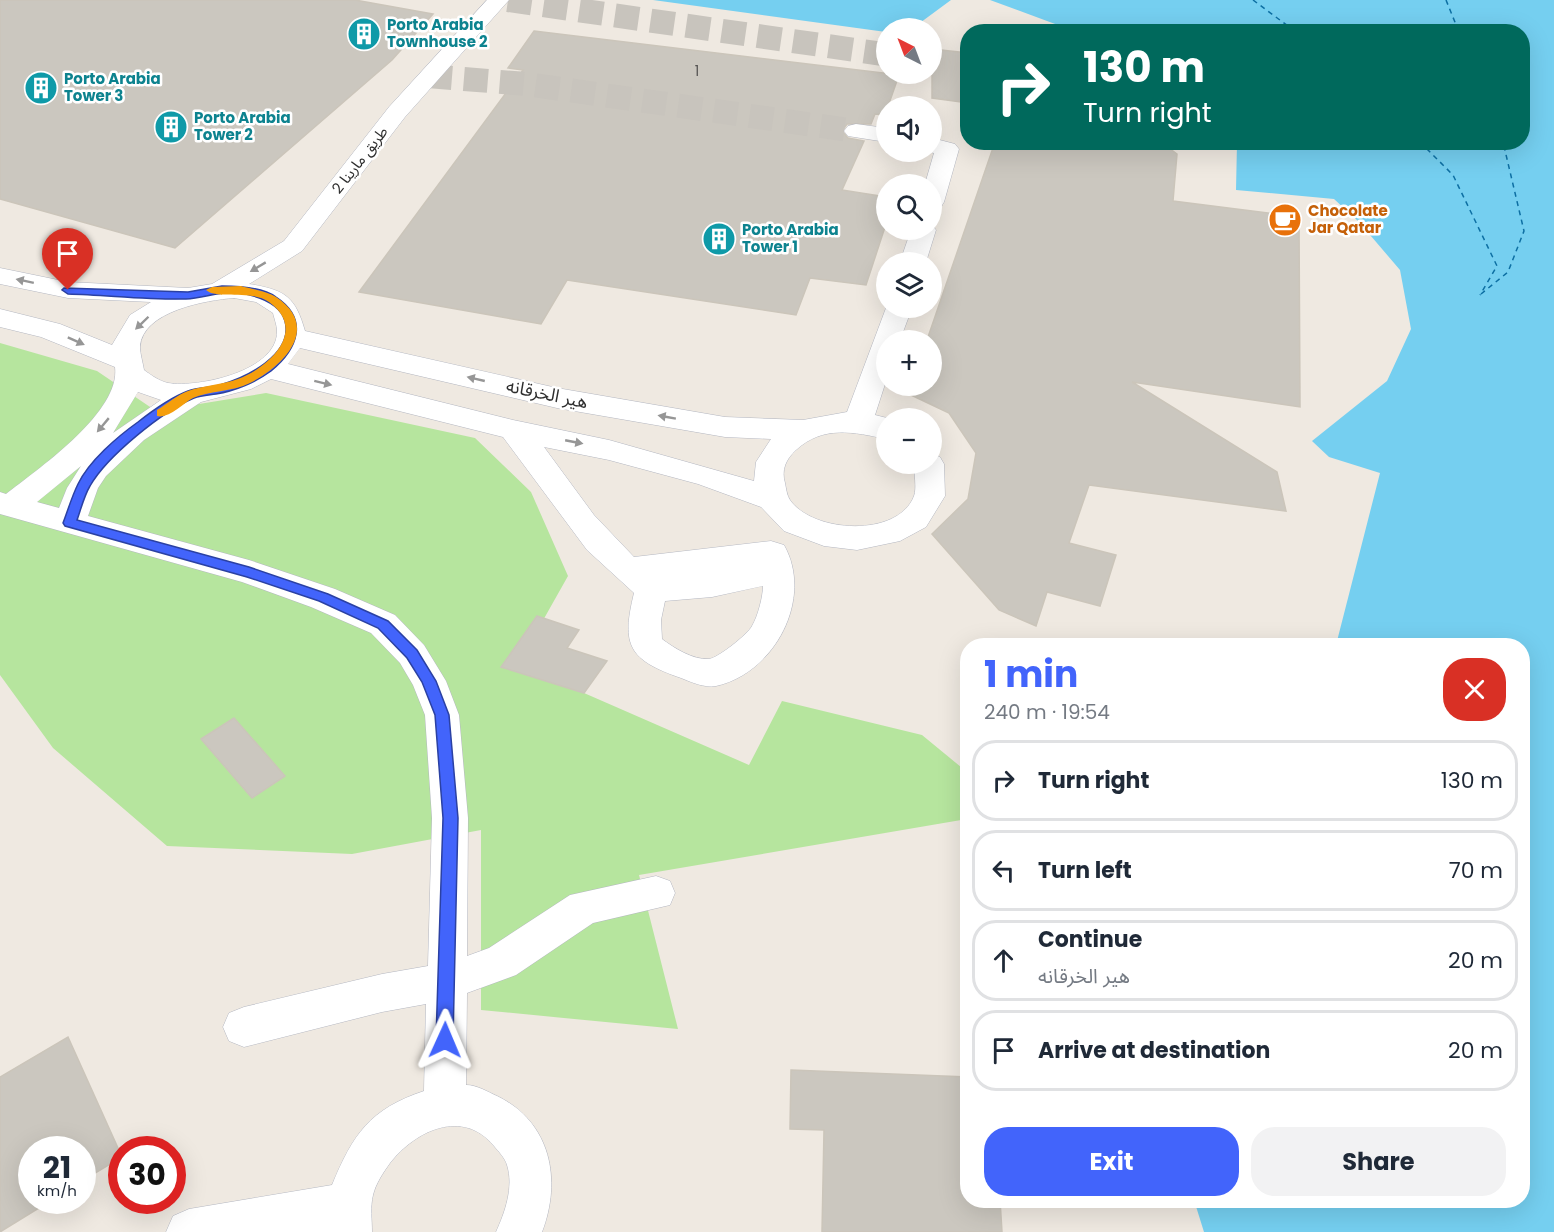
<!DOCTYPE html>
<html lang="en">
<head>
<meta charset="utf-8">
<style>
	:root { --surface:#fff; --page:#f2f2f3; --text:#1f2937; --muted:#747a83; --line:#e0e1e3; --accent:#4264fb }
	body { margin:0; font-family:Poppins,"Noto Sans Arabic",sans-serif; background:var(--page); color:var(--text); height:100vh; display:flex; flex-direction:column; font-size:22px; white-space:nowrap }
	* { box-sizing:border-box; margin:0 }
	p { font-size:20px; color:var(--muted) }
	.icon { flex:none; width:33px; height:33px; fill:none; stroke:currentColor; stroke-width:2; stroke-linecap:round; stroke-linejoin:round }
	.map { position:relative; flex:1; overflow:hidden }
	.side { position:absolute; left:960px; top:638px; width:570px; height:570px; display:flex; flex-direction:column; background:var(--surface); border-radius:24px; box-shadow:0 6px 24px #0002 }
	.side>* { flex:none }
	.hud { position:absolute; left:960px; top:24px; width:570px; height:126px; border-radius:24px; box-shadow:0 6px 24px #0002; background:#00695c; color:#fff; overflow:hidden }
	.needle { width:39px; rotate:318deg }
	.fabs { position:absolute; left:876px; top:18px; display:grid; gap:12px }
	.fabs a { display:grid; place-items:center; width:66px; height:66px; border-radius:50%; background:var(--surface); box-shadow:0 6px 24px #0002; font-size:30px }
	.speed { position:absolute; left:18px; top:1136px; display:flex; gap:12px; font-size:30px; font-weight:700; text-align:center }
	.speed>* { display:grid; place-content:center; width:78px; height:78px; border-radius:50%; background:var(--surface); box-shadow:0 6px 24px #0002; line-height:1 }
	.speed small { font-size:15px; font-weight:400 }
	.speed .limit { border:9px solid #d22; background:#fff; color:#111 }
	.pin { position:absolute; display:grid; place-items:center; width:51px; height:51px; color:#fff; margin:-62px -26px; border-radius:50% 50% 50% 0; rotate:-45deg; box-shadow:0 0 6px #0007 }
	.pin .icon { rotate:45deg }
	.me { position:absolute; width:66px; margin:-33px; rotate:1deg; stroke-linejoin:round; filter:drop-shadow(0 0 4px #0008) }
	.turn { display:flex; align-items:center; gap:21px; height:126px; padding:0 24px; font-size:27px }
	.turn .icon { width:78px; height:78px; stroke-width:2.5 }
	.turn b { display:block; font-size:42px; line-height:51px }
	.round { display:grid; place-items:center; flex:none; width:63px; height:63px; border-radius:24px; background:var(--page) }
	.overview { display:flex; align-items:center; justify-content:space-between; height:102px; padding:0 24px }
	h1 { font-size:36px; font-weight:700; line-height:45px; color:var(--accent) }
	.button { display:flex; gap:12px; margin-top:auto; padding:12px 24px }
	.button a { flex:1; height:69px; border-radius:24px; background:var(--accent); color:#fff; font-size:24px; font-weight:700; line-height:69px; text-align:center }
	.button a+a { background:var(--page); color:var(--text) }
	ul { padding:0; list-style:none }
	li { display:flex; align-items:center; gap:18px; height:81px; margin:0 12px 9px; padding:0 12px; border:3px solid var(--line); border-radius:24px }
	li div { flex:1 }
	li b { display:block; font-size:22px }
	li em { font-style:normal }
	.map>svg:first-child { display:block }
	.green { fill:#b6e59e }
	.water { fill:#75cff0 }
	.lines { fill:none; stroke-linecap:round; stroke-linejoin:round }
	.ferry { stroke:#0d6fa3; stroke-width:1.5; stroke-dasharray:5 4.5; stroke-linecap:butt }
	.building { fill:#cbc7bf; stroke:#cbc5ba; stroke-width:1.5 }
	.minor-tunnel { stroke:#c8c4bd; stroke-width:24; stroke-dasharray:24 12; stroke-linecap:butt }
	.minor-casing { stroke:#b4b7c1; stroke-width:1 }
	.minor { fill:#fff; fill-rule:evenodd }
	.oneway { fill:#969696 }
	.route { fill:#4264fb; stroke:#2b41a3; stroke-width:1.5 }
	.slow { fill:#f59e0b }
	.labels { text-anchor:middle; stroke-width:5; stroke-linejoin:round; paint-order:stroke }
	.far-number-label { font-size:14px; fill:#555452 }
	.far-culture-label { font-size:15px; font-weight:bold; fill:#0d838f; stroke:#fff; text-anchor:start }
	.far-street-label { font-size:15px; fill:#2e2e2e; stroke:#fff }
	.far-food-label { font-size:15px; font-weight:bold; fill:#c56008; stroke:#fff; text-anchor:start }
	.street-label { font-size:18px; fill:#2e2e2e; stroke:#fff }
</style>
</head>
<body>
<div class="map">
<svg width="1554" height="1232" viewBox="0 0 1554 1232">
	<rect width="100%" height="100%" fill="#efe9e1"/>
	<polygon class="green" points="0,343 97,371 156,411 266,393 475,438 531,492 568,576 515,670 584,693 749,765 782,701 922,735 967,772 967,819 639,875 678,1029 481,1010 481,830 352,854 167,846 53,748 0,675"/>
	<g class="water">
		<polygon points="653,0 951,0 913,28 886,28 886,32"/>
		<polygon points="990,0 1554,0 1554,1232 1204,1232 1194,1200 1522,1200 1522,645 1336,645 1380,473 1329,457 1312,441 1387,381 1411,329 1400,270 1359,222 1334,199 1236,190 1237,143 1522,142 1522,32 1074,31"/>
	</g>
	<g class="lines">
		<g class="ferry">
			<polyline points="1253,0 1296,32"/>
			<polyline points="1446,0 1459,32"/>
			<polyline points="1420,142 1453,175 1497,266 1480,295"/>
			<polyline points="1481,294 1508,272 1524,231 1503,142"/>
		</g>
	</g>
	<g class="building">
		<polygon points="0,0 355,0 433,14 392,60 175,248 0,199"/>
		<polygon points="534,31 899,75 885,115 875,114 871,124 847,124 842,131 848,138 864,141 842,190 886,197 886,224 866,285 810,278 796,315 567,280 541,324 359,292 523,70 508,68"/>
		<polygon points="932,49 968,53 968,103 932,98"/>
		<polygon points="995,142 1161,142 1177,154 1173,201 1299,217 1300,407 1132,382 1277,472 1286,511 1089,485 1069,543 1116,555 1100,606 1047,592 1036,626 999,610 932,534 968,499 976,453 949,413 909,394 912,386 932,386 932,340 927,340"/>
		<polygon points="537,616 579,630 567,648 607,661 584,693 501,667"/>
		<polygon points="234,718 285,776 252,798 201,739"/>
		<polygon points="68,1037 122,1157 82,1181 82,1149 32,1149 32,1200 52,1200 0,1232 0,1077"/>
		<polygon points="791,1070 968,1077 968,1200 1000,1200 1002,1232 822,1232 824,1130 790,1129"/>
	</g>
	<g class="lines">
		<g class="minor-tunnel">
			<polyline points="508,0 883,54"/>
			<polyline points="428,76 526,84 856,131"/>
		</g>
		<g class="minor-casing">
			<g id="minor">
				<path d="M 487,0 L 509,0 L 405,117 L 302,251 L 249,284 C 285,290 295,296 305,331 L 557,388 L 725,417 L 803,420 L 847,412 L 886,308 L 912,308 L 900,340 L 886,340 L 886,381 L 875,415 L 887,418 L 886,439 C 854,432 823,425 796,450 C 786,459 781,470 785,483 C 786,488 787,496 790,500 C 813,533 898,538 914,496 C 917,488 914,473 914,464 L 932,464 L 932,454 L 940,457 L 944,464 L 945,496 L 926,527 L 900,541 L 857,550 L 824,546 L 784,531 L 761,507 L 698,484 L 609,460 L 544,447 L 594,515 L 634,557 L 771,541 L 784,545 C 814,598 775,673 716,686 C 704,688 691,682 681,678 C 629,660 621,646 634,593 L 587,550 L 503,437 L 271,379 L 251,389 L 201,402 L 144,440 L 106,476 L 98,488 L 88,516 L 249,560 L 335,589 L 395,615 L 424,645 L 446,681 L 459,715 L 468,818 L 467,956 L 489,948 L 570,895 L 656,876 L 670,881 L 675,893 L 670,905 L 593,923 L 516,975 L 467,993 L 466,1085 C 477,1085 488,1092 497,1096 C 551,1122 562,1180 542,1232 L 496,1232 C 505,1212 514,1187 507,1165 C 505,1158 499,1152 494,1146 C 463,1108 416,1130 390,1163 C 383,1173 376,1183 373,1195 C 370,1207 372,1220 372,1232 L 166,1232 L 173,1216 L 189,1209 L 332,1185 C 353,1134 370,1109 424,1091 L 426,1004 L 382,1012 L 244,1047 L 229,1041 L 223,1027 L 229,1013 L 244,1007 L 382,974 L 428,966 L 432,818 L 425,715 L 413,685 L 400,663 L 371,633 L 311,607 L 242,582 L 0,514 L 0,492 L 6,494 C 38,469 121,412 115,367 L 41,337 L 0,327 L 0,309 L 60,324 L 112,345 L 130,315 L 151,302 L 68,298 L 0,284 L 0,268 L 68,282 L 188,288 L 212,284 L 284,241 L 389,107 ZM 234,298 L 256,302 L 273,313 C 274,318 277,325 277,331 C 278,371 198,388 168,383 C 159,381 151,375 144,370 C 143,363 140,354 140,347 C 142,311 207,300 234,298 ZM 300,348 L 557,408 L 725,437 L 771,439 L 756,462 L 754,481 L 609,440 L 513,420 L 288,364 ZM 138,392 L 161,400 L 113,433 ZM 81,466 L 67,488 L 59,508 L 37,502 ZM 763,586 C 763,596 758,616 752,626 C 748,634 718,658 709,659 C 693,660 674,648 662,639 L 661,620 L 665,601 L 712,597 Z"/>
				<polygon points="856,124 886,128 886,142 848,136 844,131 848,126"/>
				<polygon points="932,138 955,144 959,149 944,202 941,207 932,209 932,184 925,184 934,153 929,152 932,152"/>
				<polygon points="932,225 936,230 926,262 900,262 911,230 932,230"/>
			</g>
		</g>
		<use href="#minor" class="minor"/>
	</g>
	<defs><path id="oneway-solid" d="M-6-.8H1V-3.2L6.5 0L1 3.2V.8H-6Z" transform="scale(1.5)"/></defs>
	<g class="oneway">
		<use href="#oneway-solid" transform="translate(258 267) rotate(149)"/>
		<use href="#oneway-solid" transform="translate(25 281) rotate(-168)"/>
		<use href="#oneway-solid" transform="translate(142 323) rotate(136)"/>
		<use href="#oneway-solid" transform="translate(76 341) rotate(24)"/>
		<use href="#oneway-solid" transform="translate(476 379) rotate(-167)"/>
		<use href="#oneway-solid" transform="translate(323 383) rotate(14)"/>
		<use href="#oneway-solid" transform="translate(667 417) rotate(-170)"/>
		<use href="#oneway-solid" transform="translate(103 425) rotate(130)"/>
		<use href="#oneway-solid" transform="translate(574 442) rotate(11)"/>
	</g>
	<path class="route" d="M 222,286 C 238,286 262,287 276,297 C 309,319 298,349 271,371 C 256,382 235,391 216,394 C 209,395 201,395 194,398 C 163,411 107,456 90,486 C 84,496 81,509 77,520 L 249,567 L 328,594 L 388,621 L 417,650 L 436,681 L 449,715 L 458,818 L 453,1040 L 451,1046 L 445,1048 L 439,1046 L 436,1040 L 443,818 L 435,715 L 422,682 L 407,658 L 378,628 L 319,601 L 247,577 L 65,526 L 63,523 C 68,510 72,496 78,484 C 89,461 117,437 138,422 C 152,411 172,397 188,391 C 198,387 210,388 220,385 C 245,378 294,355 285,321 C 280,303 257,296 241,293 C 222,290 205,298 186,299 C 147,300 107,295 68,294 L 62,290 L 64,288 L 188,292 Z"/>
	<path class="slow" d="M 241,286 C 251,289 267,291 276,297 C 321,327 285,365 250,383 C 232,392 208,391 193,398 C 182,404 169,419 157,416 L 157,410 C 167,404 177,395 188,391 C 204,385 222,385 238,379 C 270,367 308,330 269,302 C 251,289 217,300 206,290 L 212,287 Z"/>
	<defs>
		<g id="building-disc" transform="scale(1.725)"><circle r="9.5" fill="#0f9aa8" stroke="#fff"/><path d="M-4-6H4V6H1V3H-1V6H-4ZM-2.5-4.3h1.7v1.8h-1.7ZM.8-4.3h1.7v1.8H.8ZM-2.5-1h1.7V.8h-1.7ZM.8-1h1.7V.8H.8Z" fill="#fff"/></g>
		<g id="cafe-disc" transform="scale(1.725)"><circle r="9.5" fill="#e8710a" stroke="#fff"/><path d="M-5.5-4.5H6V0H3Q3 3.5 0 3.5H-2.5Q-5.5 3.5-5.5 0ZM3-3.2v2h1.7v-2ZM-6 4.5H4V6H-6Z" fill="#fff"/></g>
	</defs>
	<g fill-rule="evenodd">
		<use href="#building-disc" x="364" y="34"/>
		<use href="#building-disc" x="41" y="88"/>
		<use href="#building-disc" x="171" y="127"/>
		<use href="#cafe-disc" x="1285" y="220"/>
		<use href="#building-disc" x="719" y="239"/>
	</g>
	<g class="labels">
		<g class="far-number-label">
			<text x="697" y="76">1</text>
		</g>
		<g class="far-culture-label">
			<text x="387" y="30">Porto Arabia<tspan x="387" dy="17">Townhouse 2</tspan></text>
			<text x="64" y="84">Porto Arabia<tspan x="64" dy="17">Tower 3</tspan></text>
			<text x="194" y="123">Porto Arabia<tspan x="194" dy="17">Tower 2</tspan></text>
			<text x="742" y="235">Porto Arabia<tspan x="742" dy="17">Tower 1</tspan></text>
		</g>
		<g class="far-street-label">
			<text transform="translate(360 160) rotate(-52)" y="5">طريق مارينا 2</text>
		</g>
		<g class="far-food-label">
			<text x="1308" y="216">Chocolate<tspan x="1308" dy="17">Jar Qatar</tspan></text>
		</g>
		<g class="street-label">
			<text transform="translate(547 394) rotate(12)" y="6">هير الخرقانه</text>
		</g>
	</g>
</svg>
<div class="fabs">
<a><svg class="needle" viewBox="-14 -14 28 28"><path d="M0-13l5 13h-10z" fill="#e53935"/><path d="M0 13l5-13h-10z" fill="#747a83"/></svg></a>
<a><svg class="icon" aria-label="sound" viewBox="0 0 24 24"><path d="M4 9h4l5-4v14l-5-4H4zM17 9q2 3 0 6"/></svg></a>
<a><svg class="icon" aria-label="search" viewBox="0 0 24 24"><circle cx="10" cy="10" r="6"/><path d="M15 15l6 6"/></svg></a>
<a><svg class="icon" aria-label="layers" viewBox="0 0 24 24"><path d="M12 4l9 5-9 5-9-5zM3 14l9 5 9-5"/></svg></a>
<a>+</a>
<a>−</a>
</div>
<div class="speed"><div>21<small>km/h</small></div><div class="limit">30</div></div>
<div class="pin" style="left:68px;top:290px;background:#d93025"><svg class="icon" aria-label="arrive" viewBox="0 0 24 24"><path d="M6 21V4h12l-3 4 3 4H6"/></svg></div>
<svg class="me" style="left:445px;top:1040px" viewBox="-20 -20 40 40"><path d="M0-17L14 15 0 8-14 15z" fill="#4264fb" stroke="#fff" stroke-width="4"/></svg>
<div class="hud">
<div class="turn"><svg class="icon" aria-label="right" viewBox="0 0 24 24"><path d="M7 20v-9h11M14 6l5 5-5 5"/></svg><div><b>130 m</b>Turn right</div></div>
</div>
<section class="side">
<div class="overview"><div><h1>1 min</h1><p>240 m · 19:54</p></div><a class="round" style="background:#d93025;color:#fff"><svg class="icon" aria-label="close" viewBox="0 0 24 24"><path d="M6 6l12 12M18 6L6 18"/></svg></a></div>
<ul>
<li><svg class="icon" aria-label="right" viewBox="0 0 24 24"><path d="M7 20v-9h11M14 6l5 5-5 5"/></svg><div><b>Turn right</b></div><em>130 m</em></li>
<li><svg class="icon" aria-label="left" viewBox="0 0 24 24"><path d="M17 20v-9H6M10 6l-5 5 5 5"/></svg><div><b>Turn left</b></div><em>70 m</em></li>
<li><svg class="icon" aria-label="ahead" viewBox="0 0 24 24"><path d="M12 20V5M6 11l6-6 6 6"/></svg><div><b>Continue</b><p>هير الخرقانه</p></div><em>20 m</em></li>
<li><svg class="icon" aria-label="arrive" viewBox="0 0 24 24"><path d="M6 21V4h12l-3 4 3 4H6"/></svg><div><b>Arrive at destination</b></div><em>20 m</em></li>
</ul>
<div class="button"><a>Exit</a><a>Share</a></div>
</section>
</div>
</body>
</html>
